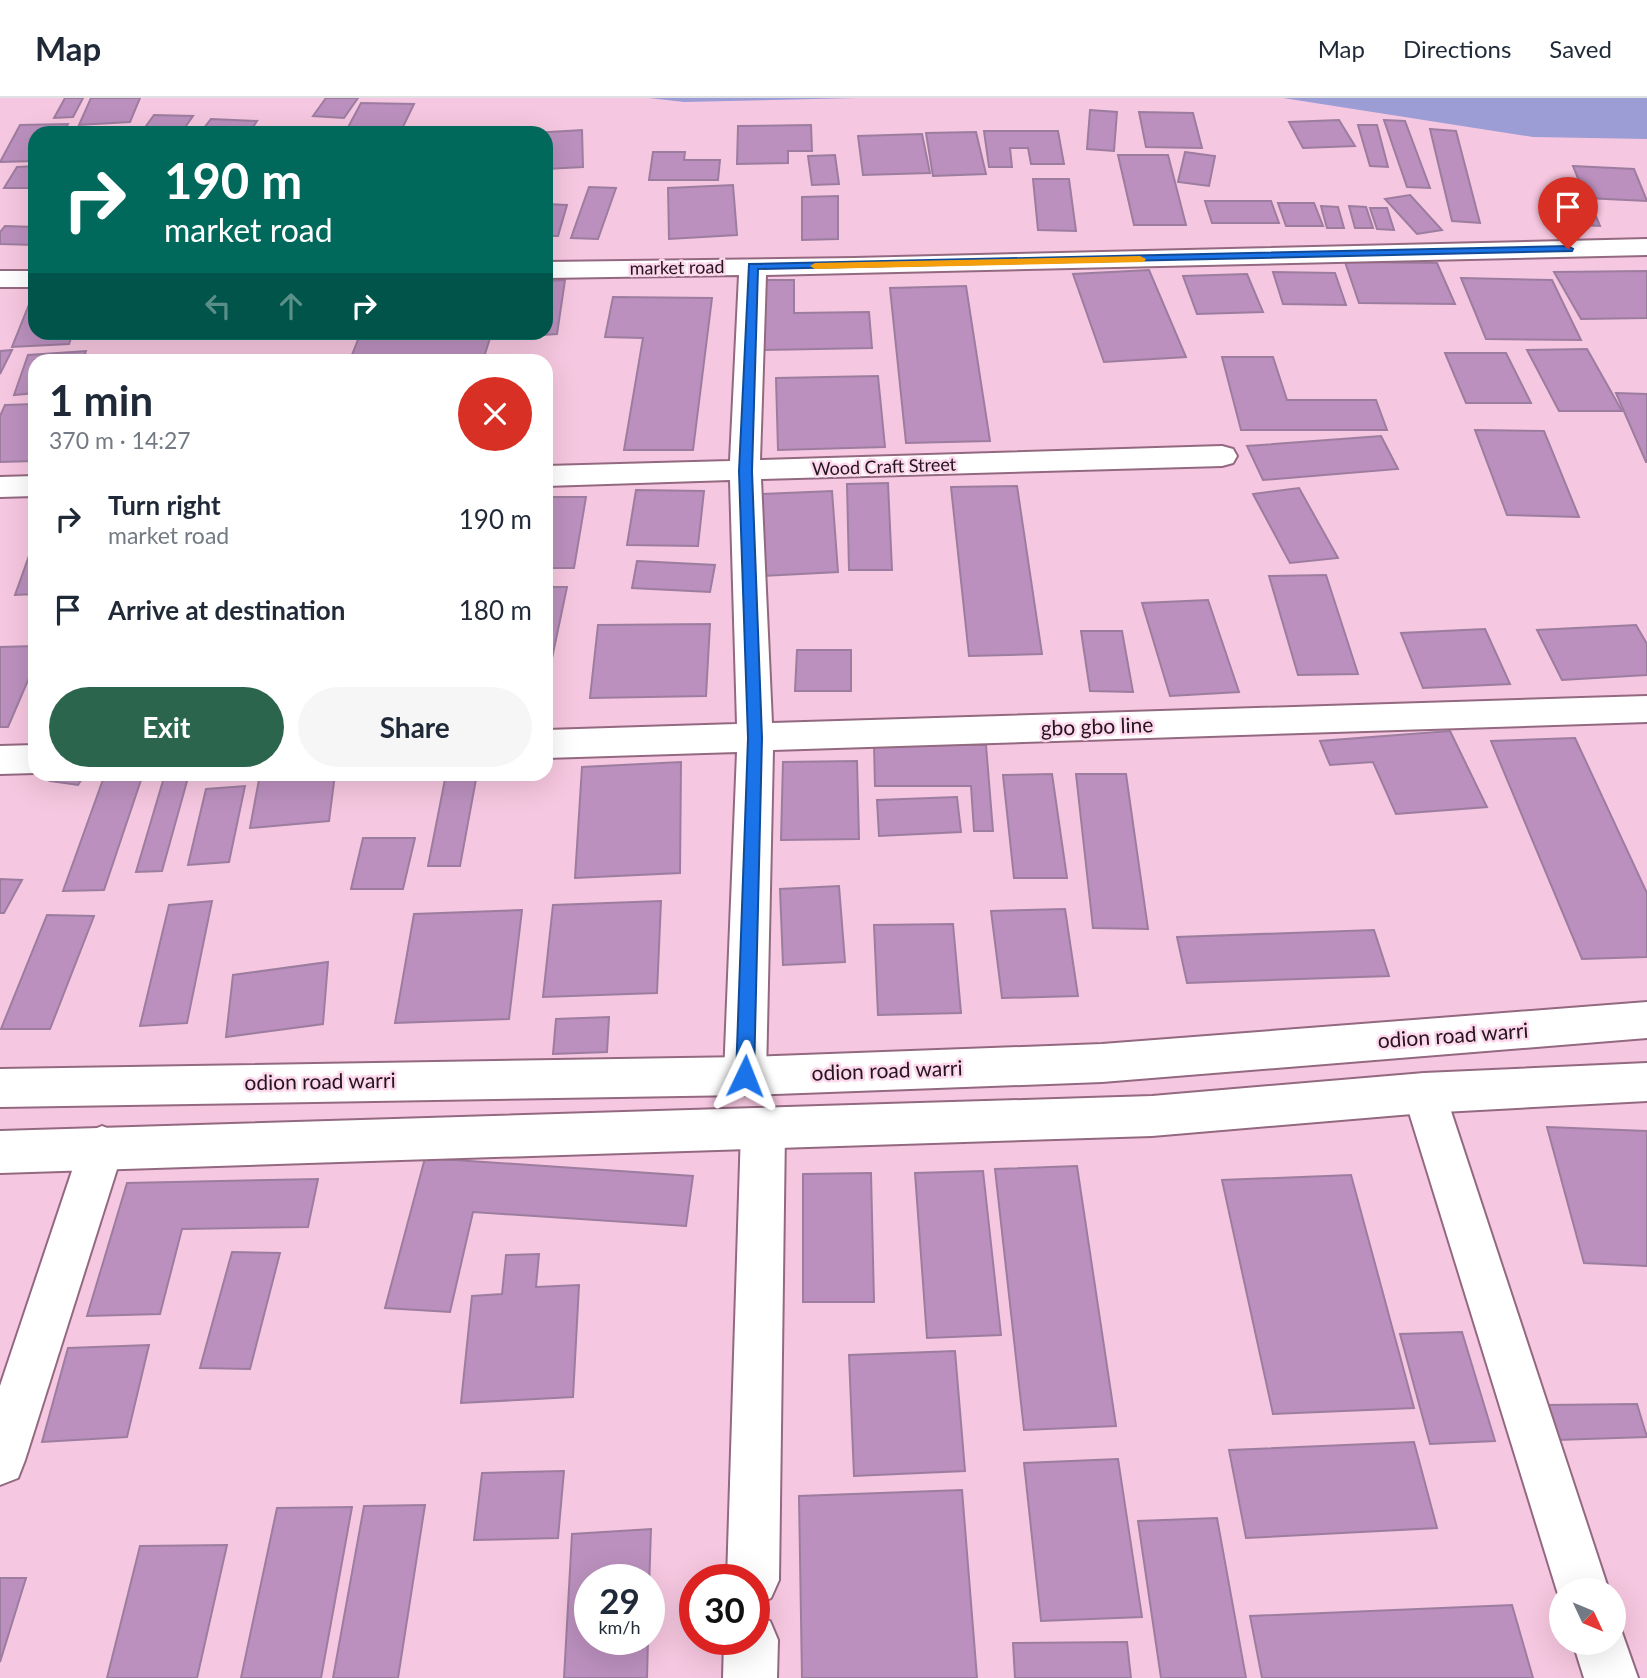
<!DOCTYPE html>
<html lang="en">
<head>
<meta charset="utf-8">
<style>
	:root { --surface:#fff; --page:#f6f6f7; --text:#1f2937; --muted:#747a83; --line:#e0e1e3; --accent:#2b654e }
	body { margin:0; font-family:Lato,sans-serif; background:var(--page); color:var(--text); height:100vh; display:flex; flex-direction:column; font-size:26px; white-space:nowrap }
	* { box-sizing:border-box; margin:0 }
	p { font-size:23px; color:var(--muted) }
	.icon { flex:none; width:38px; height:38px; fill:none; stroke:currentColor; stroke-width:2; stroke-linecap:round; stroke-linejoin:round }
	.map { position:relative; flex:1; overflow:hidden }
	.panel { position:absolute; left:28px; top:256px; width:525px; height:427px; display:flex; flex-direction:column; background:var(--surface); border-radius:21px; box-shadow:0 7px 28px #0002 }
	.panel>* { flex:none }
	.top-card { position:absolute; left:28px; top:28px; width:525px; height:214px; border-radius:21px; box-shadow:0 7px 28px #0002; background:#00695c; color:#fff; overflow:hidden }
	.needle { width:46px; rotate:134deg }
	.controls { position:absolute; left:1549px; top:1480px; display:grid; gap:14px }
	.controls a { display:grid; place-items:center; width:77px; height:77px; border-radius:50%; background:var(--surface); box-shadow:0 7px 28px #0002; font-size:35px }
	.speed { position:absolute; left:574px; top:1466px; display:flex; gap:14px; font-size:35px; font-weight:700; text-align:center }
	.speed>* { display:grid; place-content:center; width:91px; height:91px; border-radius:50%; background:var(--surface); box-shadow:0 7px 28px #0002; line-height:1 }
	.speed small { font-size:18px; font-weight:400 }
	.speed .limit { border:10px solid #d22; background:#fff; color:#111 }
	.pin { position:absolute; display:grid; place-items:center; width:60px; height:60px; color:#fff; margin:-72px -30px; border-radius:50% 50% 50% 0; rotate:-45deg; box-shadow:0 0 7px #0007 }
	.pin .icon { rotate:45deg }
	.me { position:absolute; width:77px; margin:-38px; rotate:2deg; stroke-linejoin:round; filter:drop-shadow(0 0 5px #0008) }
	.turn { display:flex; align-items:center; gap:24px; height:147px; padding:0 21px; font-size:32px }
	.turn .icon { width:91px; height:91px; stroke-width:2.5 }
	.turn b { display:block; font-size:49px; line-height:60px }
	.lanes { display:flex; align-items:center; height:66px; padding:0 21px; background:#0003; justify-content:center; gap:35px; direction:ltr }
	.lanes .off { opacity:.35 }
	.round { display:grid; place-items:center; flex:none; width:74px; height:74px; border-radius:37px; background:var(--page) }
	.overview { display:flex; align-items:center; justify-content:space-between; height:119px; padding:0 21px }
	h1 { font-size:42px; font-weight:700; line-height:52px }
	.button { display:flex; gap:14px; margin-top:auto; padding:14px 21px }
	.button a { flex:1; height:80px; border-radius:42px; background:var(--accent); color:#fff; font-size:28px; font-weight:700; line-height:80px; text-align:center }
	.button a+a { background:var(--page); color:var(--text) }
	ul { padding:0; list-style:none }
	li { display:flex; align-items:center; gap:21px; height:91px; padding:0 21px }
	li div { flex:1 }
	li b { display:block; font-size:26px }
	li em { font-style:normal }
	header { display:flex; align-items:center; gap:42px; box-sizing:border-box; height:98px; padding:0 35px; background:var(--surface); border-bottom:2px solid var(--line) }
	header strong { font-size:33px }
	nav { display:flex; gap:38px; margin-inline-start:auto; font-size:24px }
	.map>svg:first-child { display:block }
	.water { fill:#9d9dd5 }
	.building { fill:#bb90be; stroke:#9d7d9f; stroke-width:2 }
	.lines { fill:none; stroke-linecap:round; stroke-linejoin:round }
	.minor-casing { stroke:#936980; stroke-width:4 }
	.major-casing { stroke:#936980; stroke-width:4 }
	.minor { fill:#fff; fill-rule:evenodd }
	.major { fill:#fff; fill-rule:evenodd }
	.route { fill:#1a73e8; stroke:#114b97; stroke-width:2 }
	.slow { fill:#f59e0b }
	.labels { text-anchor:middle; stroke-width:5; stroke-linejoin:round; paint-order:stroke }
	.far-street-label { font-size:18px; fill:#24141d; stroke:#fdd7ec }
	.street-label { font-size:21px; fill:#24141d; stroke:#fdd7ec }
</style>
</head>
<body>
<header>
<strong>Map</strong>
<nav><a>Map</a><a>Directions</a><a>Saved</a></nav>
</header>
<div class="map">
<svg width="1647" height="1580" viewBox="0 0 1647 1580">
	<rect width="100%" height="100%" fill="#f6c7e0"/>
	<g class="water">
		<polygon points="649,0 857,0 684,4"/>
		<polygon points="1283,0 1647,0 1647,41 1533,39"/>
	</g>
	<g class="building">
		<polygon points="65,0 83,0 73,19 54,20"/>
		<polygon points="91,0 140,0 130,24 79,27"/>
		<polygon points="326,0 358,0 344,20 313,18"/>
		<polygon points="361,5 414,6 400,35 345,35"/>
		<polygon points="1090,12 1117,14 1114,53 1087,51"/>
		<polygon points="1139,14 1193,15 1202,50 1146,49"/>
		<polygon points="154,17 193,18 181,35 141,35"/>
		<polygon points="211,21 257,23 249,35 200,35"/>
		<polygon points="1339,22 1355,48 1303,50 1289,24"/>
		<polygon points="1384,22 1405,23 1430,90 1407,89"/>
		<polygon points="68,26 63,35 35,35 35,63 0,64 20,27"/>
		<polygon points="811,27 812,53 788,53 788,65 737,66 738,28"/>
		<polygon points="1358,27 1377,27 1388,69 1370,68"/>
		<polygon points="1430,31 1456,33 1480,125 1452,123"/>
		<polygon points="582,32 583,69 546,71 546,35 532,35"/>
		<polygon points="984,33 1058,33 1064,66 1031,66 1028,50 1010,50 1012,69 989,69"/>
		<polygon points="976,34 986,76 933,78 926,35"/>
		<polygon points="922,36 930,75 863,77 858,38"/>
		<polygon points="653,54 685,54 684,62 720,62 718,82 649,82"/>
		<polygon points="1185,54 1215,58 1209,88 1178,84"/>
		<polygon points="835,57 839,86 812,87 808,58"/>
		<polygon points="1118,57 1168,57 1186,127 1134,127"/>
		<polygon points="35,68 35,90 4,90 17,69"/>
		<polygon points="1573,68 1634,71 1647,103 1586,100"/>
		<polygon points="1033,81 1069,81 1076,133 1038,132"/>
		<polygon points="733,87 737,137 669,141 668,90"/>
		<polygon points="589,89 616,90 598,141 571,140"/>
		<polygon points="1410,97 1442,132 1417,136 1385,101"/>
		<polygon points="838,98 838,141 802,142 802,99"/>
		<polygon points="1541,100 1578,101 1582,109 1544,108"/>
		<polygon points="1205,103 1271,103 1279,125 1212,125"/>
		<polygon points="1278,105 1314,105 1323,128 1286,128"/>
		<polygon points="546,106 567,107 558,138 546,138"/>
		<polygon points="1321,108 1338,109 1344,130 1327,130"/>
		<polygon points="1349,108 1366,109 1373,130 1355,130"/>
		<polygon points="1370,110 1387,110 1394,132 1377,131"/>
		<polygon points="1576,115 1595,116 1600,128 1581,127"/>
		<polygon points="1558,122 1570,122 1579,133 1566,134"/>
		<polygon points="5,128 35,129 35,147 0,146 0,134"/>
		<polygon points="1345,164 1437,165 1455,206 1359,205"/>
		<polygon points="1149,172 1186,259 1104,264 1073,176"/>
		<polygon points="1647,173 1647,220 1581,221 1554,174"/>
		<polygon points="1273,174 1335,175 1346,207 1283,206"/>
		<polygon points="1247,176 1263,214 1197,216 1183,178"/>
		<polygon points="1461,180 1552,182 1581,242 1486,241"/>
		<polygon points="565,182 557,236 506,239 507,234 546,234 546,183"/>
		<polygon points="760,182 794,182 794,215 869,214 872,250 760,252"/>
		<polygon points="966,188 990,343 906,345 890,190"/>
		<polygon points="32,199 35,199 35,234 73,234 69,246 12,249"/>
		<polygon points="613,199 712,200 693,352 624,352 643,240 605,239"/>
		<polygon points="361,234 492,234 483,262 350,262"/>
		<polygon points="1587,251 1622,313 1559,313 1527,252"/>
		<polygon points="12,252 0,276 0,253"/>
		<polygon points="86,253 83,262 35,262 35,295 14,297 28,257"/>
		<polygon points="1445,255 1506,255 1531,305 1466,305"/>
		<polygon points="1222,259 1273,259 1287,302 1376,302 1387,332 1241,332"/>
		<polygon points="878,278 885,349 778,352 776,280"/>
		<polygon points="1616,295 1647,296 1647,364 1646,364"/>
		<polygon points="35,306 35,363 0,364 0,318 5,307"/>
		<polygon points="1475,332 1544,333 1579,419 1507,417"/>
		<polygon points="1381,338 1398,371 1263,382 1247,348"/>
		<polygon points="888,385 892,472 849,472 847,386"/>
		<polygon points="1017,388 1042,556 969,558 951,389"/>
		<polygon points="1299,390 1338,460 1290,465 1253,396"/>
		<polygon points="636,392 704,393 698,448 627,447"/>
		<polygon points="832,393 838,474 762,478 759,396"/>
		<polygon points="546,399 586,399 574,470 546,470"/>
		<polygon points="35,441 35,496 15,497"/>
		<polygon points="637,463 715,467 710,494 632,490"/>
		<polygon points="1326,477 1358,576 1298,577 1269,478"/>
		<polygon points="546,489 567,489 551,565 546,565"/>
		<polygon points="1208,502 1239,594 1170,598 1142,505"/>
		<polygon points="710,526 706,598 590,600 598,527"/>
		<polygon points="1636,527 1647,546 1647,577 1562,582 1537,532"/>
		<polygon points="1485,531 1510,586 1423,590 1401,535"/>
		<polygon points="1081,533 1122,533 1133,594 1090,593"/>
		<polygon points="35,548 35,566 8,629 0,629 0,549"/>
		<polygon points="797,552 851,552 851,593 795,593"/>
		<polygon points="1450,633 1487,709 1396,716 1373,664 1330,667 1320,643"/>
		<polygon points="1575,640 1647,795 1647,859 1582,861 1491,643"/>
		<polygon points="874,647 986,647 993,733 974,733 971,688 875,688"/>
		<polygon points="857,663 859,741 781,742 783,664"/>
		<polygon points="681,664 680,775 575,780 582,669"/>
		<polygon points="55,676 85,676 78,687 50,683"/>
		<polygon points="105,676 143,676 104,792 63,793"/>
		<polygon points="165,676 189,676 162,773 136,774"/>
		<polygon points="260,676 335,676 329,723 250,730"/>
		<polygon points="446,676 477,676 460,768 428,768"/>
		<polygon points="1052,676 1067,780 1014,780 1003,677"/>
		<polygon points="1076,676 1126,676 1148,831 1093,830"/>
		<polygon points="245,688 229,764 188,767 206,691"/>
		<polygon points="957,699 961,734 879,738 877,702"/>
		<polygon points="363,740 415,740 403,791 351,791"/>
		<polygon points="0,781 22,782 4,815 0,815"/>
		<polygon points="839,788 845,864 783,867 780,791"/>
		<polygon points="212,803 187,925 140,928 169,807"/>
		<polygon points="661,803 657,895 543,899 553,807"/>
		<polygon points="1065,811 1078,898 1002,900 991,813"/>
		<polygon points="522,812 509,921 395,925 414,816"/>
		<polygon points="47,817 94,818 50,931 1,931"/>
		<polygon points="953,826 961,915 878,917 874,827"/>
		<polygon points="1374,832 1389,878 1187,885 1177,839"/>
		<polygon points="328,864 323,926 226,939 233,877"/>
		<polygon points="609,919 607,954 553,956 556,921"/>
		<polygon points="1547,1029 1647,1033 1647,1168 1584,1165"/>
		<polygon points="425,1060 693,1078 686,1128 473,1114 450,1214 385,1210"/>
		<polygon points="1077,1068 1116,1328 1024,1332 995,1071"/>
		<polygon points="983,1073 1001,1237 927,1240 915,1075"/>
		<polygon points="871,1075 874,1204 803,1204 803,1076"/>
		<polygon points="1351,1077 1414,1310 1273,1316 1222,1082"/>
		<polygon points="318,1081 308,1129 182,1131 160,1216 87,1218 127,1085"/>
		<polygon points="232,1154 280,1155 250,1271 200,1270"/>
		<polygon points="539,1156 536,1189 579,1187 573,1299 461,1305 472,1198 502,1196 506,1157"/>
		<polygon points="1462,1234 1495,1343 1430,1346 1400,1236"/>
		<polygon points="149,1247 127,1339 42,1344 68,1250"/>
		<polygon points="955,1253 965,1373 854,1378 849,1257"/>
		<polygon points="1637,1306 1647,1339 1557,1342 1547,1307"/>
		<polygon points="1414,1344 1437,1430 1246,1440 1229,1352"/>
		<polygon points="1118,1361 1142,1519 1041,1523 1024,1365"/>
		<polygon points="564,1373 558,1440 474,1442 482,1375"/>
		<polygon points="962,1392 977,1580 802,1580 799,1398"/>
		<polygon points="425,1407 398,1580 333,1580 364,1408"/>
		<polygon points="352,1409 321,1580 241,1580 277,1410"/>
		<polygon points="1217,1420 1246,1580 1161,1580 1138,1423"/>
		<polygon points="651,1431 649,1490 649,1482 590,1482 590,1542 648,1542 647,1580 564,1580 572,1436"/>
		<polygon points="227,1447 197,1580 107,1580 140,1448"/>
		<polygon points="0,1480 26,1480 0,1564"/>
		<polygon points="1512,1507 1533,1580 1262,1580 1250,1518"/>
		<polygon points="1127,1544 1131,1580 1015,1580 1013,1545"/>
	</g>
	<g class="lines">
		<g class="minor-casing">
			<g id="minor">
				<polygon points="1647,141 1647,157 766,177 760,362 1222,348 1233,351 1237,358 1233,365 1222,368 761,381 772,625 1647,598 1647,624 773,652 766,978 760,992 745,997 730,992 724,978 737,654 546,660 546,632 737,626 730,382 546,388 546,368 730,363 739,177 546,180 546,164 854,160"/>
				<rect x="0" y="173" width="35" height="16"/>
				<polygon points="35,378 35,398 0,399 0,379"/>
				<polygon points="35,647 35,675 0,676 0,648"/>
				<polygon points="1424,975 1439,981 1445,995 1609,1493 1561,1493 1561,1503 1557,1493 1403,995 1409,981"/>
				<polygon points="763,1012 778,1018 785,1032 779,1482 771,1500 754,1508 754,1482 727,1482 741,1032 748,1018"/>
				<polygon points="102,1028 117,1034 124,1049 25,1362 18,1380 0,1387 0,1288 80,1049 87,1034"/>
				<polygon points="754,1517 770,1523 778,1542 777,1580 723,1580 724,1542 754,1542"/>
				<polygon points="1614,1524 1619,1526 1638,1580 1584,1580 1573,1545 1614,1545"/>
			</g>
		</g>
		<g class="major-casing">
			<g id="major">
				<polygon points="1647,904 1647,940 1102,984 745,997 0,1009 0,971 745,959 1102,946"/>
				<polygon points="1647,965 1647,1003 1424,1015 1152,1038 0,1075 0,1033 1152,998 1424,975"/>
			</g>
		</g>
		<use href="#minor" class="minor"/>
		<use href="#major" class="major"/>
	</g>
	<polygon class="route" points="1568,148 1573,151 1572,153 758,171 752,373 762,640 754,978 751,983 745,986 739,983 736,978 748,640 739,373 749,166"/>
	<polygon class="slow" points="1140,158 1146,161 1144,164 815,171 810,168 815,165"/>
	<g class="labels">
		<g class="far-street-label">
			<text transform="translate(677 170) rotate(-1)" y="6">market road</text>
			<text transform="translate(884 369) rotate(-2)" y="6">Wood Craft Street</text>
		</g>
		<g class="street-label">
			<text transform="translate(1097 629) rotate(-2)" y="7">gbo gbo line</text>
			<text transform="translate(1453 938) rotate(-4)" y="7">odion road warri</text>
			<text transform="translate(887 973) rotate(-2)" y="7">odion road warri</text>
			<text transform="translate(320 984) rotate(-1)" y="7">odion road warri</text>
		</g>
	</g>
</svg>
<div class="controls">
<a><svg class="needle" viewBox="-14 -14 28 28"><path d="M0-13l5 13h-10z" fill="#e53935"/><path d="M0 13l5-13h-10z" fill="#747a83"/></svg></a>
</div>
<div class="speed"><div>29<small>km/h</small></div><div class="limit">30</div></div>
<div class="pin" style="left:1568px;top:151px;background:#d93025"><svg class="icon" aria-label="arrive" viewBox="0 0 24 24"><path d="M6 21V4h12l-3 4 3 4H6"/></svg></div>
<svg class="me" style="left:745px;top:978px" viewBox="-20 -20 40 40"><path d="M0-17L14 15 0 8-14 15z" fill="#1a73e8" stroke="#fff" stroke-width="4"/></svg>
<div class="top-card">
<div class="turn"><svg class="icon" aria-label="right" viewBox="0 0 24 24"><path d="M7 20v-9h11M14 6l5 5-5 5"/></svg><div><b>190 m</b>market road</div></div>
<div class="lanes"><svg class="icon off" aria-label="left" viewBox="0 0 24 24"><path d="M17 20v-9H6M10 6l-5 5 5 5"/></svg><svg class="icon off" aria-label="ahead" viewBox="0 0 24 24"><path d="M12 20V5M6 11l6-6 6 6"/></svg><svg class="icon" aria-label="right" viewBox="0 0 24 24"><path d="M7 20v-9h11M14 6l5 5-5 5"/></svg></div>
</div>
<section class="panel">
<div class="overview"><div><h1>1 min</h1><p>370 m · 14:27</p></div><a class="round" style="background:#d93025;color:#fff"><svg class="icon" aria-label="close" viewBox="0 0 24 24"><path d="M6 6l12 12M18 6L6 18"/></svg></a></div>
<ul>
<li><svg class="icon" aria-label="right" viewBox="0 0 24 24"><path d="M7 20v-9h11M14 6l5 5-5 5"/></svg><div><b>Turn right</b><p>market road</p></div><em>190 m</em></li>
<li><svg class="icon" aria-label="arrive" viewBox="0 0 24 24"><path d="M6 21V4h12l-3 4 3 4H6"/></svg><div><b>Arrive at destination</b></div><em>180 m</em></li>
</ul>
<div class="button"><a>Exit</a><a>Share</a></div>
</section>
</div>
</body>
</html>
